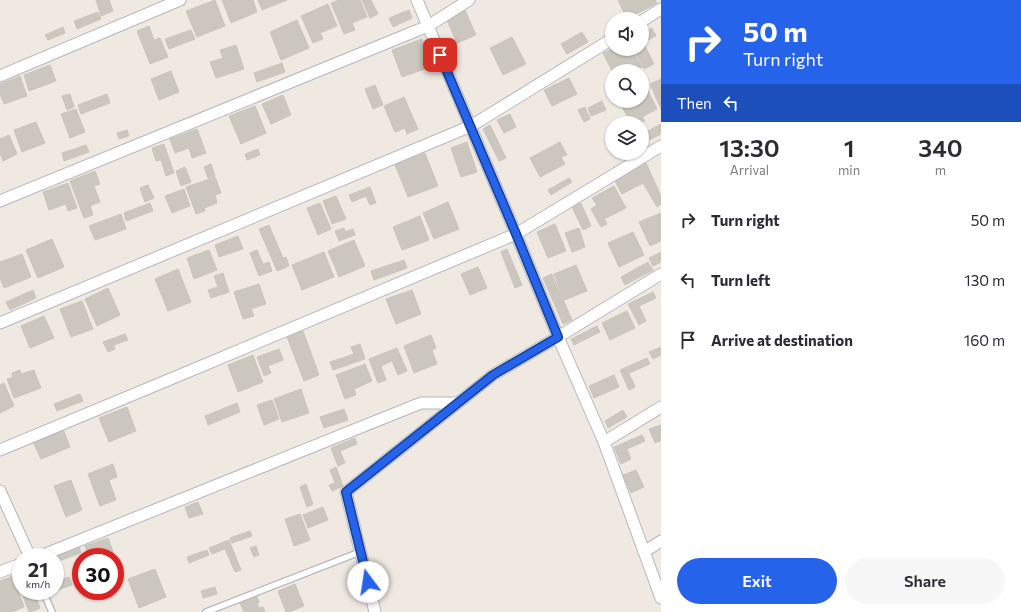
<!DOCTYPE html>
<html lang="en">
<head>
<meta charset="utf-8">
<style>
	:root { --surface:#fff; --page:#f7f7f7; --text:#2b2b33; --muted:#7c7c81; --accent:#2563eb }
	body { margin:0; font-family:Commissioner,sans-serif; background:var(--page); color:var(--text); height:100vh; display:flex; flex-direction:column; font-size:15px; white-space:nowrap }
	* { box-sizing:border-box; margin:0 }
	p { font-size:13px; color:var(--muted) }
	.icon { flex:none; width:22px; height:22px; fill:none; stroke:currentColor; stroke-width:2; stroke-linecap:round; stroke-linejoin:round }
	.map { position:relative; flex:1; overflow:hidden }
	.side { display:flex; flex-direction:column; background:var(--surface); width:360px }
	.side>* { flex:none }
	.hud { background:#2563eb; color:#fff; overflow:hidden }
	.buttons { position:absolute; left:605px; top:12px; display:grid; gap:8px }
	.buttons a { display:grid; place-items:center; width:44px; height:44px; border-radius:50%; background:var(--surface); box-shadow:0 1px 3px #0004; font-size:20px }
	.speed { position:absolute; left:12px; top:548px; display:flex; gap:8px; font-size:20px; font-weight:700; text-align:center }
	.speed>* { display:grid; place-content:center; width:52px; height:52px; border-radius:50%; background:var(--surface); box-shadow:0 1px 3px #0004; line-height:1 }
	.speed small { font-size:10px; font-weight:400 }
	.speed .limit { border:6px solid #d22; background:#fff; color:#111 }
	.pin { position:absolute; display:grid; place-items:center; width:34px; height:34px; color:#fff; margin:-17px; border-radius:8px; box-shadow:0 2px 6px #0006 }
	.me { position:absolute; width:44px; margin:-22px; rotate:346deg; stroke-linejoin:round; filter:drop-shadow(0 0 3px #0008) }
	.turn { display:flex; align-items:center; gap:14px; height:84px; padding:0 16px; font-size:18px }
	.turn .icon { width:52px; height:52px; stroke-width:2.5 }
	.turn b { display:block; font-size:28px; line-height:34px }
	.then { display:flex; align-items:center; height:38px; padding:0 16px; background:#0003; gap:8px; font-size:15px }
	.eta { display:flex; justify-content:space-evenly; align-items:center; height:68px; text-align:center }
	.eta b { font-size:24px; font-weight:600; line-height:28px }
	.primary-button { display:flex; gap:8px; margin-top:auto; padding:8px 16px }
	.primary-button a { flex:1; height:46px; border-radius:24px; background:var(--accent); color:#fff; font-size:16px; font-weight:600; line-height:46px; text-align:center }
	.primary-button a+a { background:var(--page); color:var(--text) }
	ul { padding:0; list-style:none }
	li { display:flex; align-items:center; gap:12px; height:60px; padding:0 16px }
	li div { flex:1 }
	li b { display:block; font-size:15px }
	li em { font-style:normal }
	main { display:flex; flex:1; min-height:0 }
	.map>svg:first-child { display:block }
	.building { fill:#cbc7bf; stroke:#cbc5ba }
	.lines { fill:none; stroke-linecap:round; stroke-linejoin:round }
	.lane-casing { stroke:#b4b7c1; stroke-width:8 }
	.street-casing { stroke:#b4b7c1; stroke-width:13 }
	.lane { stroke:#fff; stroke-width:5.5 }
	.street { stroke:#fff; stroke-width:11 }
	.route-casing { stroke:#184099; stroke-width:10 }
	.route { stroke:#2563eb; stroke-width:7 }
</style>
</head>
<body>
<main>
<div class="map">
<svg width="661" height="612" viewBox="0 0 661 612">
	<rect width="100%" height="100%" fill="#efe9e1"/>
	<g class="building">
		<polygon points="96,0 109,0 113,11 101,16"/>
		<polygon points="215,0 225,26 197,37 186,11"/>
		<polygon points="222,0 253,0 257,12 231,23"/>
		<polygon points="258,0 287,0 262,10"/>
		<polygon points="339,0 360,0 367,17 352,23 355,30 344,34 331,3"/>
		<polygon points="362,0 371,0 378,14 370,18"/>
		<polygon points="618,0 655,0 657,3 627,19"/>
		<polygon points="328,4 337,26 320,33 323,39 313,43 301,16"/>
		<polygon points="409,10 412,18 393,27 389,18"/>
		<polygon points="465,10 476,35 457,43 446,18"/>
		<polygon points="98,12 101,19 77,29 74,21"/>
		<polygon points="297,20 309,48 281,60 270,32"/>
		<polygon points="149,26 154,40 160,38 168,57 150,64 137,31"/>
		<polygon points="63,27 65,33 48,40 45,35"/>
		<polygon points="652,28 656,36 643,42 654,64 644,69 634,49 642,49 642,33"/>
		<polygon points="191,30 195,39 169,49 165,39"/>
		<polygon points="582,32 588,42 567,54 561,44"/>
		<polygon points="512,37 526,64 503,75 490,48"/>
		<polygon points="422,39 433,66 402,77 392,50"/>
		<polygon points="236,45 244,69 216,78 210,62 223,58 220,50"/>
		<polygon points="612,49 632,49 642,67 635,71 612,71 603,53"/>
		<polygon points="282,63 285,72 257,82 254,73"/>
		<polygon points="50,65 56,81 29,91 24,75"/>
		<polygon points="171,71 179,92 159,100 151,79"/>
		<polygon points="20,76 27,96 4,104 0,94 0,84"/>
		<polygon points="569,78 577,94 552,106 544,90"/>
		<polygon points="661,79 661,109 650,84"/>
		<polygon points="375,85 383,105 373,109 365,89"/>
		<polygon points="648,91 657,109 642,117 645,121 641,123 631,123 621,105 629,101 642,101 642,94"/>
		<polygon points="70,94 74,107 67,110 62,96"/>
		<polygon points="107,94 110,103 81,114 78,105"/>
		<polygon points="283,95 291,115 271,124 262,104"/>
		<polygon points="404,97 418,129 407,134 405,128 395,132 384,106"/>
		<polygon points="602,101 606,110 591,116 588,108"/>
		<polygon points="255,106 266,133 241,144 229,116"/>
		<polygon points="585,107 590,119 584,122 578,110"/>
		<polygon points="76,109 85,132 70,138 61,114"/>
		<polygon points="510,114 516,127 504,133 497,120"/>
		<polygon points="36,122 45,143 22,152 14,130"/>
		<polygon points="661,124 661,134 645,142 642,137 642,134"/>
		<polygon points="490,125 506,158 499,161 483,129"/>
		<polygon points="197,129 206,153 192,158 189,148 175,153 170,139"/>
		<polygon points="127,130 129,136 119,139 117,133"/>
		<polygon points="9,135 17,154 3,161 0,153 0,139"/>
		<polygon points="467,142 477,172 461,177 451,148"/>
		<polygon points="560,142 567,155 561,157 565,164 540,177 530,158"/>
		<polygon points="164,144 174,173 166,176 161,160 156,161 152,148"/>
		<polygon points="86,145 89,152 64,161 62,153"/>
		<polygon points="258,149 260,155 247,160 245,154"/>
		<polygon points="425,153 438,186 408,197 395,165"/>
		<polygon points="646,163 661,196 661,204 657,207 643,183 622,194 615,181"/>
		<polygon points="211,164 215,176 208,178 204,167"/>
		<polygon points="185,167 191,182 181,186 176,171"/>
		<polygon points="95,171 100,184 94,186 100,202 90,206 93,215 84,218 70,181"/>
		<polygon points="215,177 221,193 215,195 217,203 204,208 205,211 196,214 186,187"/>
		<polygon points="569,178 572,182 551,195 548,190"/>
		<polygon points="68,183 77,208 68,211 66,204 49,210 43,192"/>
		<polygon points="148,185 154,198 145,202 140,188"/>
		<polygon points="614,186 626,208 604,219 607,224 601,227 591,209 597,205 592,198"/>
		<polygon points="370,187 376,203 370,205 366,196 352,202 349,195"/>
		<polygon points="184,189 190,206 172,213 165,196"/>
		<polygon points="336,196 346,219 332,224 323,201"/>
		<polygon points="448,202 459,229 434,239 423,213"/>
		<polygon points="150,203 153,211 126,221 124,213"/>
		<polygon points="320,203 331,229 318,235 307,208"/>
		<polygon points="581,203 591,226 583,230 572,207"/>
		<polygon points="661,213 661,241 650,246 639,222"/>
		<polygon points="121,214 126,229 95,240 89,226"/>
		<polygon points="420,216 429,240 402,250 393,227"/>
		<polygon points="555,224 566,251 548,258 537,232"/>
		<polygon points="269,225 283,258 286,257 289,266 277,271 259,229"/>
		<polygon points="344,228 345,232 353,229 355,235 339,241 335,231"/>
		<polygon points="579,228 585,247 572,252 565,233"/>
		<polygon points="633,232 644,255 619,267 608,243"/>
		<polygon points="238,236 243,249 219,257 215,245"/>
		<polygon points="52,239 64,267 38,278 26,250"/>
		<polygon points="354,240 365,266 339,277 328,251"/>
		<polygon points="507,249 522,285 515,288 501,252"/>
		<polygon points="209,250 217,270 194,279 187,258"/>
		<polygon points="257,250 263,264 269,262 272,271 259,276 250,253"/>
		<polygon points="324,252 334,277 302,290 292,265"/>
		<polygon points="661,252 661,262 653,266 649,258"/>
		<polygon points="22,254 31,277 4,288 0,278 0,262"/>
		<polygon points="404,260 407,268 374,280 371,271"/>
		<polygon points="648,262 653,270 625,285 621,277"/>
		<polygon points="576,265 587,291 564,300 554,274"/>
		<polygon points="478,267 487,288 470,295 461,274"/>
		<polygon points="178,269 191,302 168,311 155,279"/>
		<polygon points="223,273 229,292 211,298 208,290 218,287 214,276"/>
		<polygon points="552,274 572,320 563,324 543,278"/>
		<polygon points="259,284 266,304 251,309 254,316 243,319 234,292"/>
		<polygon points="108,288 120,315 97,326 85,299"/>
		<polygon points="33,290 36,298 10,310 6,302"/>
		<polygon points="412,290 421,314 396,324 386,299"/>
		<polygon points="653,292 656,298 639,306 646,321 639,325 628,304"/>
		<polygon points="82,301 93,329 71,337 60,309"/>
		<polygon points="627,311 635,328 610,340 602,323"/>
		<polygon points="44,316 54,338 30,348 21,326"/>
		<polygon points="597,326 600,332 574,345 571,339"/>
		<polygon points="303,331 319,375 304,381 287,337"/>
		<polygon points="125,334 128,340 114,345 115,349 108,352 103,342"/>
		<polygon points="431,335 436,348 432,350 437,364 414,373 404,346"/>
		<polygon points="360,344 365,359 333,370 330,362 354,354 351,347"/>
		<polygon points="661,347 661,355 653,359 649,352"/>
		<polygon points="397,348 407,371 398,375 392,361 381,366 386,380 378,383 369,359"/>
		<polygon points="279,349 283,360 268,366 271,373 264,376 257,357"/>
		<polygon points="253,355 263,382 238,392 228,365"/>
		<polygon points="647,358 650,364 629,373 635,387 629,390 620,370"/>
		<polygon points="365,364 372,381 354,389 356,395 345,399 336,375"/>
		<polygon points="20,370 21,374 34,370 41,388 14,398 7,379 13,377 12,373"/>
		<polygon points="614,375 619,387 594,398 589,386"/>
		<polygon points="4,383 14,406 0,413 0,385"/>
		<polygon points="301,389 309,413 282,422 274,399"/>
		<polygon points="80,394 83,401 57,411 54,404"/>
		<polygon points="272,400 279,419 264,425 257,405"/>
		<polygon points="237,403 240,412 208,425 205,416"/>
		<polygon points="127,407 136,431 109,442 99,418"/>
		<polygon points="344,409 348,420 324,428 320,417"/>
		<polygon points="623,410 627,417 608,428 605,421"/>
		<polygon points="661,425 661,441 655,443 649,429"/>
		<polygon points="63,429 70,447 41,459 33,442"/>
		<polygon points="642,435 645,441 627,449 631,459 621,464 614,447"/>
		<polygon points="355,438 357,444 340,451 345,463 338,466 331,448"/>
		<polygon points="113,464 117,477 109,480 116,500 100,506 88,474"/>
		<polygon points="336,467 343,486 332,491 329,485 335,483 330,470"/>
		<polygon points="636,470 644,487 631,493 623,475"/>
		<polygon points="71,480 82,510 66,517 54,486"/>
		<polygon points="306,484 313,504 307,507 300,487"/>
		<polygon points="198,502 203,514 189,518 185,507"/>
		<polygon points="323,507 328,520 308,528 303,515"/>
		<polygon points="300,514 310,540 294,546 285,519"/>
		<polygon points="250,531 252,536 232,543 230,538"/>
		<polygon points="108,538 114,554 108,556 107,553 95,557 89,557 85,546"/>
		<polygon points="229,540 241,570 235,572 225,549 212,554 209,548"/>
		<polygon points="79,546 81,553 56,562 59,570 55,571 55,557 51,557"/>
		<polygon points="256,546 259,555 254,557 250,548"/>
		<polygon points="207,550 209,555 189,563 187,557"/>
		<polygon points="155,569 166,597 139,608 128,579"/>
		<polygon points="21,570 21,591 34,591 40,608 31,612 29,612 14,572"/>
		<polygon points="13,576 24,607 12,612 0,612 0,581"/>
		<polygon points="69,577 72,585 57,590 55,582"/>
		<polygon points="295,584 304,606 289,612 286,612 278,591"/>
		<polygon points="215,587 217,594 203,598 201,591"/>
		<polygon points="256,594 259,603 257,603 259,608 263,607 265,612 244,612 239,601"/>
	</g>
	<g class="lines">
		<g class="lane-casing">
			<g id="lane">
				<polyline points="43,591 52,612"/>
				<polyline points="206,612 360,552"/>
			</g>
		</g>
		<g class="street-casing">
			<g id="street">
				<polyline points="417,0 516,234 558,337 604,442 661,598"/>
				<polyline points="642,21 661,9"/>
				<polyline points="0,76 180,0"/>
				<polyline points="0,201 428,26 469,0"/>
				<polyline points="0,323 471,126 612,39"/>
				<polyline points="604,442 661,407"/>
				<polyline points="0,450 185,373 516,234 661,146"/>
				<polyline points="0,491 30,557"/>
				<polyline points="644,552 661,541"/>
				<polyline points="38,557 421,403 458,403"/>
				<polyline points="0,572 21,564"/>
				<polyline points="375,612 346,492 493,375 558,337 661,274"/>
			</g>
		</g>
		<use href="#lane" class="lane"/>
		<use href="#street" class="street"/>
	</g>
	<g class="lines">
		<g class="route-casing">
			<polyline id="route" points="368,582 346,492 493,375 558,337 516,234 440,55"/>
		</g>
		<use href="#route" class="route"/>
	</g>
</svg>
<div class="buttons">
<a><svg class="icon" aria-label="sound" viewBox="0 0 24 24"><path d="M4 9h4l5-4v14l-5-4H4zM17 9q2 3 0 6"/></svg></a>
<a><svg class="icon" aria-label="search" viewBox="0 0 24 24"><circle cx="10" cy="10" r="6"/><path d="M15 15l6 6"/></svg></a>
<a><svg class="icon" aria-label="layers" viewBox="0 0 24 24"><path d="M12 4l9 5-9 5-9-5zM3 14l9 5 9-5"/></svg></a>
</div>
<div class="speed"><div>21<small>km/h</small></div><div class="limit">30</div></div>
<div class="pin" style="left:440px;top:55px;background:#d93025"><svg class="icon" aria-label="arrive" viewBox="0 0 24 24"><path d="M6 21V4h12l-3 4 3 4H6"/></svg></div>
<svg class="me" style="left:368px;top:582px" viewBox="-20 -20 40 40"><circle r="19" fill="#fff"/><path d="M0-13L10 11 0 6-10 11z" fill="#2563eb"/></svg>
</div>
<section class="side">
<div class="hud">
<div class="turn"><svg class="icon" aria-label="right" viewBox="0 0 24 24"><path d="M7 20v-9h11M14 6l5 5-5 5"/></svg><div><b>50 m</b>Turn right</div></div>
<div class="then">Then<svg class="icon" aria-label="left" viewBox="0 0 24 24"><path d="M17 20v-9H6M10 6l-5 5 5 5"/></svg></div>
</div>
<div class="eta">
<div><b>13:30</b><p>Arrival</p></div>
<div><b>1</b><p>min</p></div>
<div><b>340</b><p>m</p></div>
</div>
<ul>
<li><svg class="icon" aria-label="right" viewBox="0 0 24 24"><path d="M7 20v-9h11M14 6l5 5-5 5"/></svg><div><b>Turn right</b></div><em>50 m</em></li>
<li><svg class="icon" aria-label="left" viewBox="0 0 24 24"><path d="M17 20v-9H6M10 6l-5 5 5 5"/></svg><div><b>Turn left</b></div><em>130 m</em></li>
<li><svg class="icon" aria-label="arrive" viewBox="0 0 24 24"><path d="M6 21V4h12l-3 4 3 4H6"/></svg><div><b>Arrive at destination</b></div><em>160 m</em></li>
</ul>
<div class="primary-button"><a>Exit</a><a>Share</a></div>
</section>
</main>
</body>
</html>
